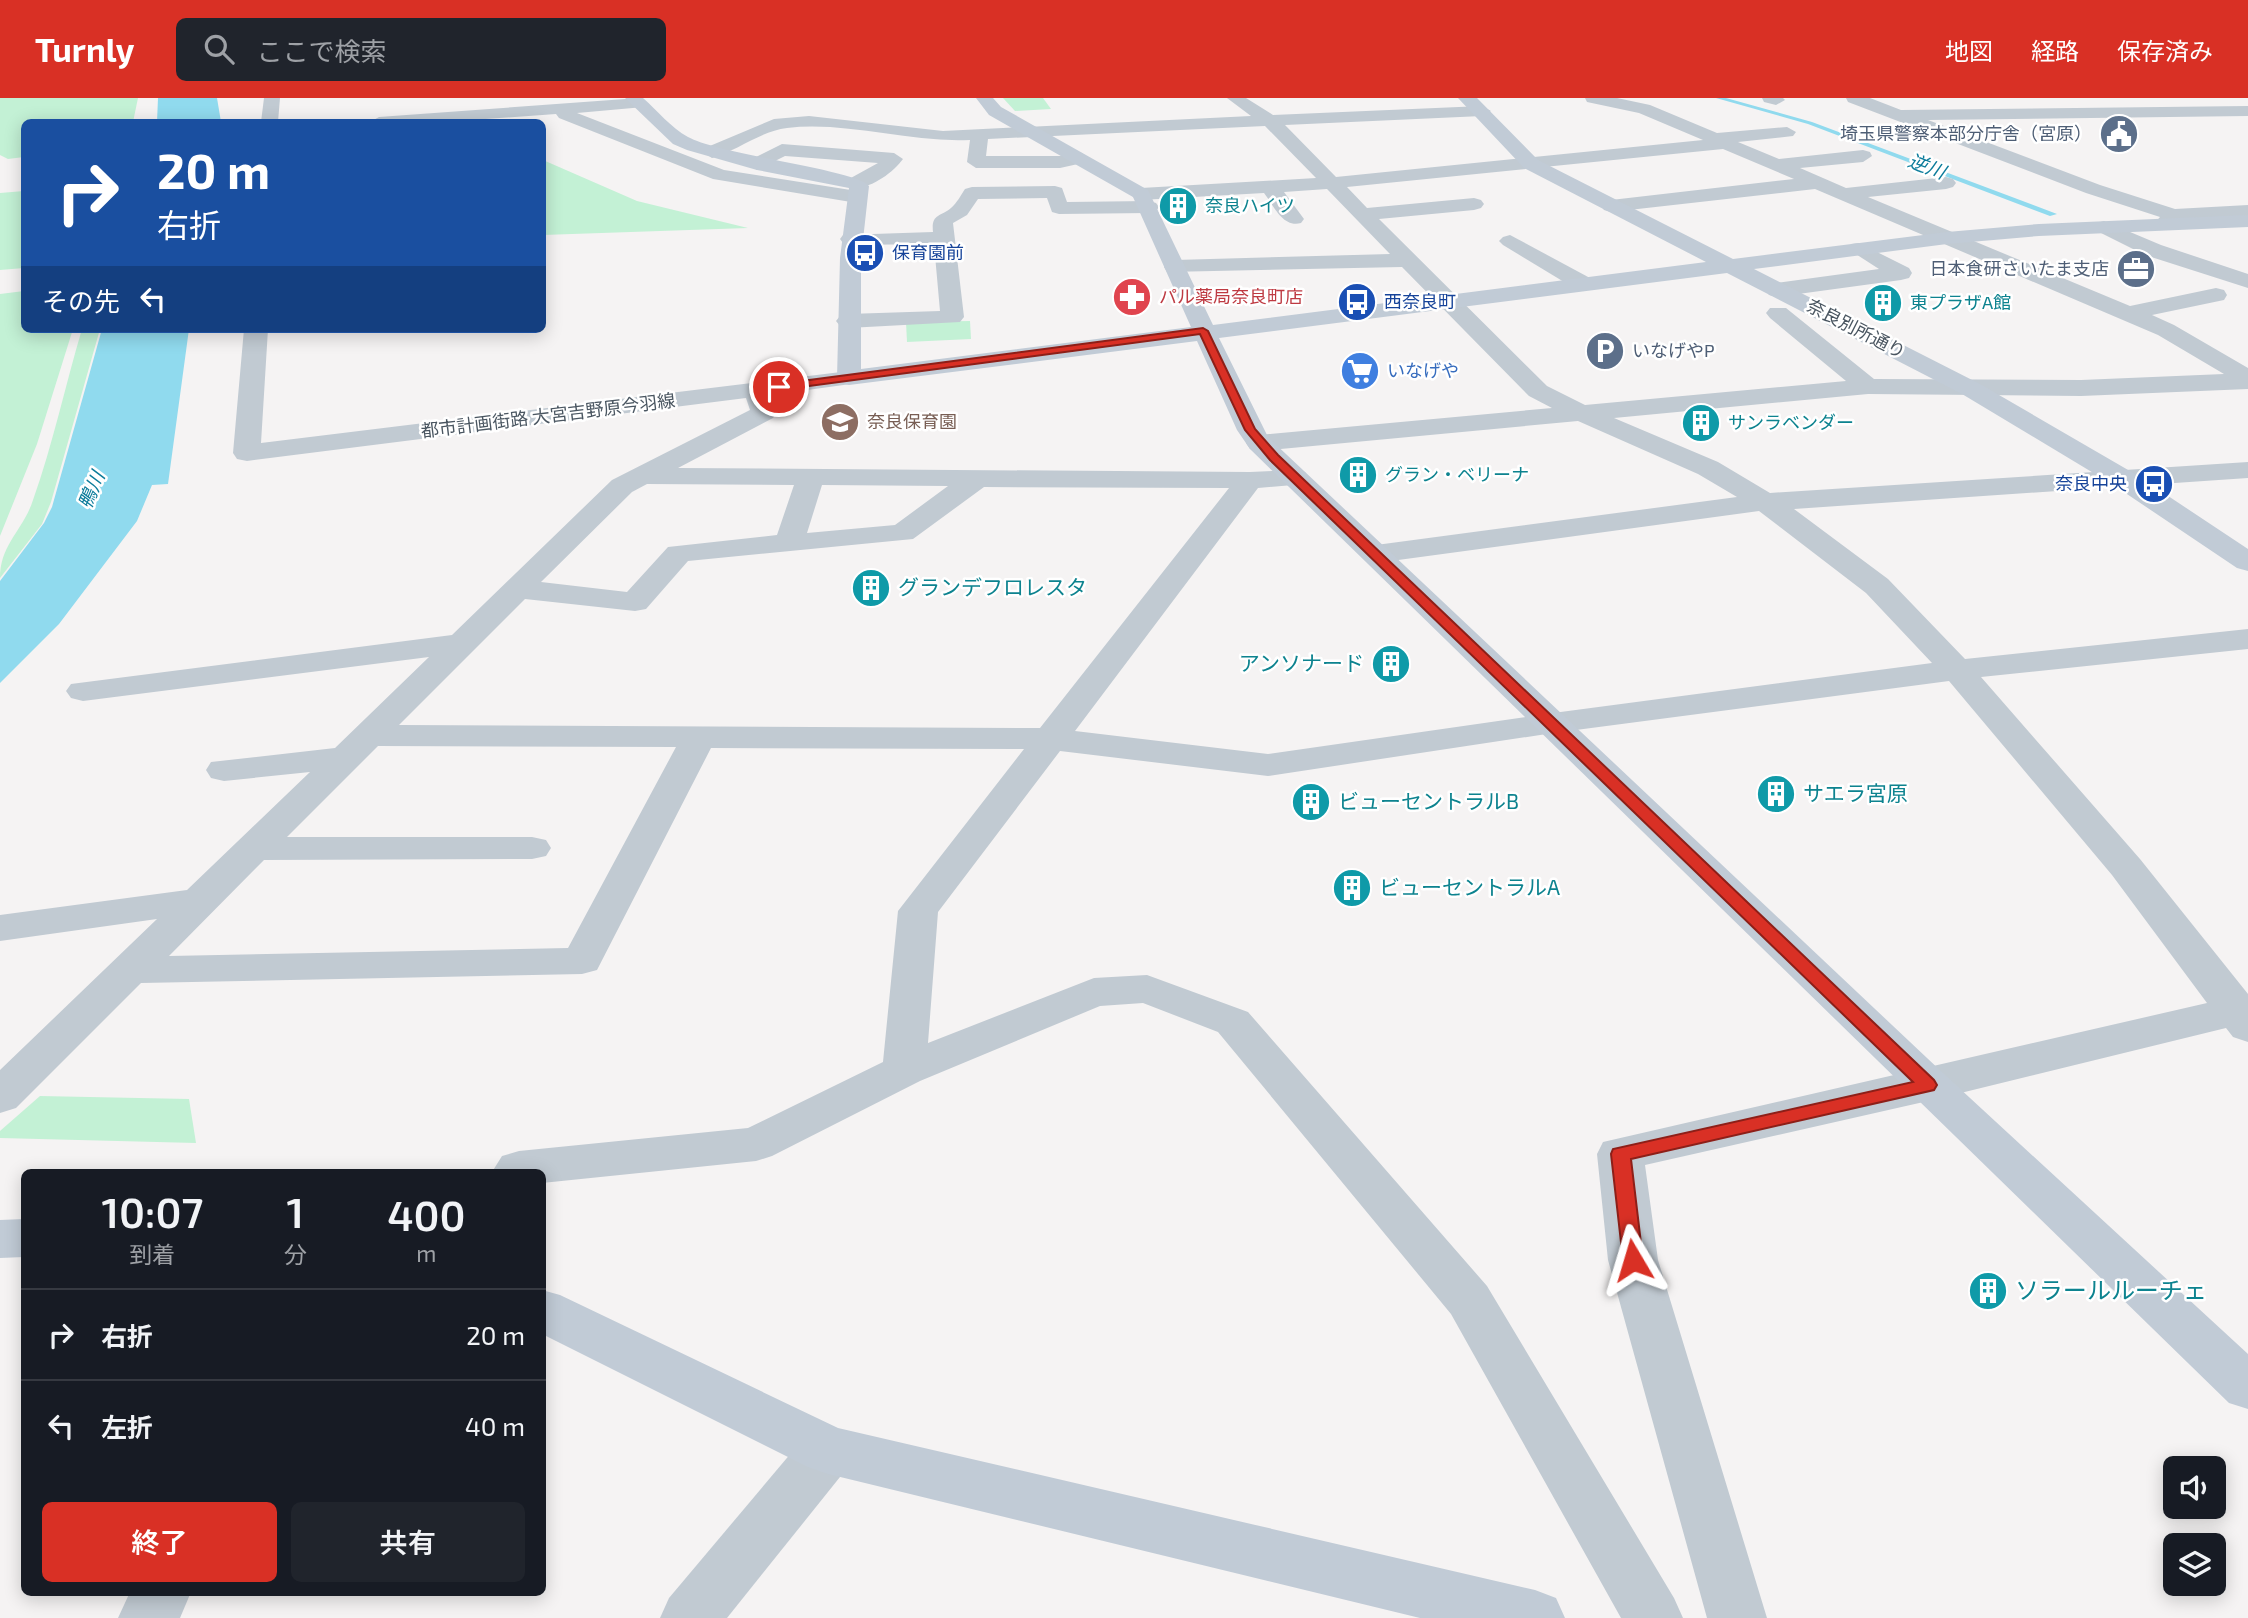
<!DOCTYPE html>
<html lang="ja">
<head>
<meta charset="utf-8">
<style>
	:root { --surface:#171b24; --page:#20242c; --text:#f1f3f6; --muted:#9ea1a6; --line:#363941; --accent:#d93025 }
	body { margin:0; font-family:"Exo 2","Noto Sans JP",sans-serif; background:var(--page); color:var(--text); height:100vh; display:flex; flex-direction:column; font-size:26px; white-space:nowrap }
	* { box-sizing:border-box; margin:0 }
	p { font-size:23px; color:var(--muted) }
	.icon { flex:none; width:38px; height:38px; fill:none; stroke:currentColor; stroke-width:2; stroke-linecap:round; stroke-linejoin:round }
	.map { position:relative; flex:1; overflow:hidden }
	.side { position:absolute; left:21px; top:1071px; width:525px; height:427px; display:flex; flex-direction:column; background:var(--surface); border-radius:10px; box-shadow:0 4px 18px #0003 }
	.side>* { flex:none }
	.guide { position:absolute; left:21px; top:21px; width:525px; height:214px; border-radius:10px; box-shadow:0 4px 18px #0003; background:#1a4fa0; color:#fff; overflow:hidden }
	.controls { position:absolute; left:2163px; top:1358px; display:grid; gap:14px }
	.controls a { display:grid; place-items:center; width:63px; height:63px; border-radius:10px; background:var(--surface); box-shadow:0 4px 18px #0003; font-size:35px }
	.pin { position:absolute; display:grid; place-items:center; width:60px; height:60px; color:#fff; margin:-30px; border:4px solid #fff; border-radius:50%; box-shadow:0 2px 7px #0007 }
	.me { position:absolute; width:77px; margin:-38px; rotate:353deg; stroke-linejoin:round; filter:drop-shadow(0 0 5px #0008) }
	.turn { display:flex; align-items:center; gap:24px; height:147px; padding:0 21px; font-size:32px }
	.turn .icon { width:91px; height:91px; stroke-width:2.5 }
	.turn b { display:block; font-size:49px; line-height:60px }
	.then { display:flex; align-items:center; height:66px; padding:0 21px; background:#0003; gap:14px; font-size:26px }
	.eta { display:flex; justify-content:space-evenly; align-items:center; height:119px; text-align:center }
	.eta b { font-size:42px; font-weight:600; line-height:49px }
	.cta { display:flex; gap:14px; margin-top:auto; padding:14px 21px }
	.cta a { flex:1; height:80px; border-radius:10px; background:var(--accent); color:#fff; font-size:28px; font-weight:600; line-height:80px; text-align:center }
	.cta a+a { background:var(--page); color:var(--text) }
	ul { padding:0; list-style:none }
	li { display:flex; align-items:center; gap:21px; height:91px; padding:0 21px; border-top:2px solid var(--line) }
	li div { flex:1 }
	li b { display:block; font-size:26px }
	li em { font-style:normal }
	header { display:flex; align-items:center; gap:42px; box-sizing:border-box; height:98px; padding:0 35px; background:var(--accent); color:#fff }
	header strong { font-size:33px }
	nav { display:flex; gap:38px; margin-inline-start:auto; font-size:24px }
	.search { width:490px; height:63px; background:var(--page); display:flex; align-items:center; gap:18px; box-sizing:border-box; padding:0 24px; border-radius:10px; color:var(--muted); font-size:26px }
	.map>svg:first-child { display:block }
	.green { fill:#c3f1d5 }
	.water { fill:#90daee }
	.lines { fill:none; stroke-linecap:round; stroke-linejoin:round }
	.stream { fill:#90daee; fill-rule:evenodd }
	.street { fill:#c1cad2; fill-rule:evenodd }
	.secondary { fill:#c1cbd6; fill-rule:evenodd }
	.route { fill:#d93025; stroke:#8d1f18; stroke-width:2 }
	.labels { text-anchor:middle; stroke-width:5; stroke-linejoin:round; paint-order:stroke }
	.far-service-label { font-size:18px; fill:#4e5e75; stroke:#fff; text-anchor:end }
	.far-culture-label { font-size:18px; fill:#0d838f; stroke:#fff; text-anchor:start }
	.far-transit-label { font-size:18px; fill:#164399; stroke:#fff; text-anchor:start }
	.far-health-label { font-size:18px; fill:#be3a42; stroke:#fff; text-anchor:start }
	.far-street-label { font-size:18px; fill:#4a5661; stroke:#fff }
	.far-shop-label { font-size:18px; fill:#366cbe; stroke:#fff; text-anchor:start }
	.far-education-label { font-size:18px; fill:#785e54; stroke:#fff; text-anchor:start }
	.far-water-label { font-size:19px; font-style:italic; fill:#0c7c9b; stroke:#fff }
	.culture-label { font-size:21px; fill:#0d838f; stroke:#fff; text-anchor:start }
	.near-culture-label { font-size:24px; fill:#0d838f; stroke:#fff; text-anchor:start }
</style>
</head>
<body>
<header>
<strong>Turnly</strong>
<div class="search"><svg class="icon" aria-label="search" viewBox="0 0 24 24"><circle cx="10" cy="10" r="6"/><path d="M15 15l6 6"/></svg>ここで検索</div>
<nav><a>地図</a><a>経路</a><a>保存済み</a></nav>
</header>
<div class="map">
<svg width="2248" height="1520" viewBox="0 0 2248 1520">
	<rect width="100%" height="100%" fill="#f5f3f3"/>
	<g class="green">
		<polygon points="0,0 138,0 133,24 24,24 24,59 8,61 0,57"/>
		<polygon points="1003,0 1043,0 1051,11 1015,13"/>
		<polygon points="543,62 637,103 748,130 543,137"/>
		<polygon points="24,93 24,170 0,172 0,95"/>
		<polygon points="24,193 24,231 73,231 37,346 0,438 0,196"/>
		<polygon points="970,223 971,241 907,244 906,224"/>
		<path d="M 82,231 L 100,231 L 51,404 L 42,426 L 0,480 C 0,446 23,433 33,402 C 53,346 65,288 82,231 Z"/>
		<polygon points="40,998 189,1001 196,1045 0,1040 0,1033"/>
	</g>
	<g class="water">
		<polygon points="158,0 217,0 221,24 157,24"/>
		<polygon points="102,231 189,231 168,386 152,387 137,423 59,526 0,585 0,483 44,425 52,409"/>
	</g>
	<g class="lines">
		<polygon class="stream" points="1716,0 1726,0 1812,24 2057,116 2050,118 1808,26"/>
		<g class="street">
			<polygon points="264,0 280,0 278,24 261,24"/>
			<polygon points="639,0 647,5 644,9 577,15 724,72 857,93 864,95 867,99 864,103 857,105 713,81 559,20 556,16 444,24 370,24 379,19"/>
			<path d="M 1227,0 L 1246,0 L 1273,17 L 1482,8 L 1491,13 L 1482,18 L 1285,27 L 1336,79 L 1703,42 L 1639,15 L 1587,4 L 1585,0 L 1617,0 L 1650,7 L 1717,35 L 1787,29 L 1796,34 L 1793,38 L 1738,44 L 1779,61 L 1863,52 L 1870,54 L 1872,58 L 1863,64 L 1800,70 L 1846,90 L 1946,79 L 1953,81 L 1956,85 L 1953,89 L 1946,91 L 1868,99 L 2130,208 L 2216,190 L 2224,192 L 2227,197 L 2224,202 L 2152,217 L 2174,227 L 2248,270 L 2248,291 L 2081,298 L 1868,296 L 1614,320 L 1718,364 L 1770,395 L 2248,364 L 2248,380 L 1794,411 L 1888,481 L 1965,561 L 2248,531 L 2248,551 L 1981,579 L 2140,761 L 2248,896 L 2248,944 L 2233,939 L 2226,930 L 1928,1003 L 1645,1067 L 1658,1162 L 1767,1520 L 1707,1520 L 1608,1162 L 1597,1056 L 1603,1044 L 2207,905 L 2112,777 L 1949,583 L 1553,635 L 1268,678 L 1060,653 L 938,814 L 928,945 L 1094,880 L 1147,877 L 1248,914 L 1487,1188 L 1674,1500 L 1683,1520 L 1621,1520 L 1451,1216 L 1218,934 L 1143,905 L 1100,908 L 920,983 L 772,1058 L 756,1063 L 542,1085 L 542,1074 L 492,1074 L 502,1058 L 519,1053 L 748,1030 L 883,964 L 898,813 L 1024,651 L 711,650 L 597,872 L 582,876 L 141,885 L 16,1010 L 0,1015 L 0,972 L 157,821 L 0,843 L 0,817 L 187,792 L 310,674 L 224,683 L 211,680 L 206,672 L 211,664 L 335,650 L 429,559 L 83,603 L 71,600 L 66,593 L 71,586 L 452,537 L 612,382 L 750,312 L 746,300 L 247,363 L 237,361 L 233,355 L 244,231 L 268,231 L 261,345 L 849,273 L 858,275 L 861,280 L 858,285 L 771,297 L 777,315 L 773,320 L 678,370 L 1250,374 L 1295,372 L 1305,374 L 1309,380 L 1305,386 L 1258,390 L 1075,633 L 1268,656 L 1553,615 L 1932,565 L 1866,495 L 1759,413 L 1376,465 L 1365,462 L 1361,456 L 1365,450 L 1376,447 L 1737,399 L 1698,376 L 1578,323 L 1259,353 L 1250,351 L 1246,345 L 1250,339 L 1259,337 L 1552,310 L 1529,298 L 1402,169 L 1167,174 L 1164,169 L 1167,164 L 1175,162 L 1390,156 L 1327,91 L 1284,94 L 1304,121 L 1301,125 C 1283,130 1274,108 1264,95 L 1141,102 L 1134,100 L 1131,96 L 1134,92 L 1141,90 L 1316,80 L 1265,28 L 988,41 L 986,58 L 1060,58 L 1080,54 L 1089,60 L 1087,64 L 1060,70 L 976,70 L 967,64 L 970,42 C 909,45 847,23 787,30 C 761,33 737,53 712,60 L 703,54 L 705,50 L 774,21 L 809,18 L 943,33 L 1251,18 ZM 1723,51 L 1794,81 L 1611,102 L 1604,104 L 1601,108 L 1604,112 L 1611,114 L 1815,91 L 2158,237 L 2224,276 L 2081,282 L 1874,281 L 1786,210 L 1770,210 L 1766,215 L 1770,220 L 1846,283 L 1585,307 L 1547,288 L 1379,121 L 1474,112 L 1481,110 L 1484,106 L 1481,102 L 1474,100 L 1367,110 L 1347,89 ZM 647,386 L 794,387 L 777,437 L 668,449 L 627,494 L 541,484 L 632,394 ZM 822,387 L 948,388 L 895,427 L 807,435 ZM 984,389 L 1229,390 L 1040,630 L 399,627 L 525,501 L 635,513 L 646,511 L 688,463 L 913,441 ZM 378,648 L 676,649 L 568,850 L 169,858 L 264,762 L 532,761 L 546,758 L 551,750 L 546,742 L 532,739 L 287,739 Z"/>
			<polygon points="1762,0 1783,0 1785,2 1776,7 1764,4"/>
			<polygon points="1846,0 1870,0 1901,12 2248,8 2248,18 1928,22 2100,87 2175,111 2248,107 2248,119 2180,123 2170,131 2156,131 2153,127 2160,119 2086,95 1848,4"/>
			<path d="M 782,46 L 894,55 L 903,61 C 893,75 867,94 849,89 L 846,85 L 849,81 L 878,65 L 785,58 L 757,72 L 748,66 L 750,62 Z"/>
			<path d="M 1055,88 L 1062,90 L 1067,104 L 1149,103 L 1156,105 L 1159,109 L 1156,113 L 1149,115 L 1059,116 L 1052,114 L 1047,100 L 978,101 L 967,117 L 953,125 L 964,219 L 960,224 L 848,230 L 840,228 L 836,223 L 840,218 L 848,216 L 940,213 L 934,146 L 850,147 L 843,145 L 840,141 L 843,137 L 933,134 C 931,116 940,119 951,110 C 957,105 961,97 965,91 L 972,89 Z"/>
			<polygon points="2104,123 2161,147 2248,176 2248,190 2145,157 2097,133 2094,129 2097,125"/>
			<polygon points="1510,137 1590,180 1593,185 1590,190 1574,190 1503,147 1499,143 1503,139"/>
			<polygon points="1859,145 1909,170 1912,175 1909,180 1901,182 1777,199 1769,197 1766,192 1769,187 1777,185 1879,171 1848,151 1851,146"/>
			<polygon points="828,1328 848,1335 856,1352 848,1369 727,1520 660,1520 669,1500 808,1335"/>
			<polygon points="130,1494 191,1494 180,1520 118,1520"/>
		</g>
		<g class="secondary">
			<path d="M 625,0 L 643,0 C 657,12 671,30 688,39 C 721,57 857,72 869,88 L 861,160 L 861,271 L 1191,229 L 1133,99 L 989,17 L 976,0 L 993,0 L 1001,9 L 1148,92 L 1213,227 L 1706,164 L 1524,70 L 1458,0 L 1477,0 L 1538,62 L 1733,161 L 1947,134 L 2039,126 L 2248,117 L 2248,129 L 2039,138 L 1947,146 L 1754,171 L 1980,286 L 2135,376 L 2248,451 L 2248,473 L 2237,470 L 2115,388 L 1962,296 L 1727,175 L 1219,240 L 1268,339 L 1944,976 L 2248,1256 L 2248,1311 L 2229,1305 L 1250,351 L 1237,332 L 1197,243 L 849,287 L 840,285 L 837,280 L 840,160 L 849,90 L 757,72 L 687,52 L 673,46 Z"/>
			<polygon points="24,1121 24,1159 0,1160 0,1122"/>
			<polygon points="542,1192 560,1197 838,1330 1535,1492 1556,1500 1565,1520 1420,1520 828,1376 808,1369 542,1236"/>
		</g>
	</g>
	<polygon class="route" points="1203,230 1208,233 1255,331 1278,357 1934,982 1937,987 1934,992 1631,1061 1643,1162 1640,1168 1633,1170 1626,1168 1623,1162 1611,1056 1613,1051 1913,984 1270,362 1245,332 1200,236 779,292 774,289 779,286"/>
	<defs>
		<g id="civic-disc" transform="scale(2.0125)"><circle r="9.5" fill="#5c6f8a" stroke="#fff"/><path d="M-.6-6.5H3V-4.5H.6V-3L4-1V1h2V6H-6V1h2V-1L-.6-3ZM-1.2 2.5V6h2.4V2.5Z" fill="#fff"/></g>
		<g id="building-disc" transform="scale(2.0125)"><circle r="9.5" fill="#0f9aa8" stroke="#fff"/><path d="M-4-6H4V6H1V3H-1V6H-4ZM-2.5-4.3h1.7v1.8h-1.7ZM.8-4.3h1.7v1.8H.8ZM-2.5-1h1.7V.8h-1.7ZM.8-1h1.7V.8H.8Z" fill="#fff"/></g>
		<g id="bus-disc" transform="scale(2.0125)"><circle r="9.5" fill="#1a4fb4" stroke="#fff"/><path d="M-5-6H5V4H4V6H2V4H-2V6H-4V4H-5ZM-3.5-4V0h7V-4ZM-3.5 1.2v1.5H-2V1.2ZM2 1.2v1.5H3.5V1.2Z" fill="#fff"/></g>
		<g id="office-disc" transform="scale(2.0125)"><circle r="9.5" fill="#5c6f8a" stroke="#fff"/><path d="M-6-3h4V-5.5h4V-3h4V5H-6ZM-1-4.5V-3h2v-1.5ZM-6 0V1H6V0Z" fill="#fff"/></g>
		<g id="pharmacy-disc" transform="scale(2.0125)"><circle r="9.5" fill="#e0444e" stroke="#fff"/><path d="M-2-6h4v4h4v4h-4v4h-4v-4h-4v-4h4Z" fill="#fff"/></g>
		<g id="parking-disc" transform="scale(2.0125)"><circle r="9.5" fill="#5c6f8a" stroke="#fff"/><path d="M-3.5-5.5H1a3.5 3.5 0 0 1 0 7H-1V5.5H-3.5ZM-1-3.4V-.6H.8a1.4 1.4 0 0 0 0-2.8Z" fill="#fff"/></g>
		<g id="supermarket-disc" transform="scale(2.0125)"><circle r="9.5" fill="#3f7fe0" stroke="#fff"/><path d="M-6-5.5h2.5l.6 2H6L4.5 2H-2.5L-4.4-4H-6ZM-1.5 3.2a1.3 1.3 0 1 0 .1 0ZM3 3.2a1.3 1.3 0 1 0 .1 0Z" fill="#fff"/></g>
		<g id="school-disc" transform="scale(2.0125)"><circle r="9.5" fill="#8d6e63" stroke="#fff"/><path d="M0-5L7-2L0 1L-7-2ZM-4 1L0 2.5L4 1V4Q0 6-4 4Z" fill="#fff"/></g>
	</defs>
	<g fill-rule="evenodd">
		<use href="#civic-disc" x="2119" y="36"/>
		<use href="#building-disc" x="1178" y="108"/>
		<use href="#bus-disc" x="865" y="155"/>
		<use href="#office-disc" x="2136" y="171"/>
		<use href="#pharmacy-disc" x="1132" y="199"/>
		<use href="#bus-disc" x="1357" y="204"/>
		<use href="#building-disc" x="1883" y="205"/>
		<use href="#parking-disc" x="1605" y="253"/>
		<use href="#supermarket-disc" x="1360" y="273"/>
		<use href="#school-disc" x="840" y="324"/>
		<use href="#building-disc" x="1701" y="325"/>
		<use href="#building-disc" x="1358" y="377"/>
		<use href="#bus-disc" x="2154" y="386"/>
		<use href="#building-disc" x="871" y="490"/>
		<use href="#building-disc" x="1391" y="566"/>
		<use href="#building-disc" x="1776" y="696"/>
		<use href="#building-disc" x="1311" y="704"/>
		<use href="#building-disc" x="1352" y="790"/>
		<use href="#building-disc" x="1988" y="1193"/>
	</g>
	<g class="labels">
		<g class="far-service-label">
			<text x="2092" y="42">埼玉県警察本部分庁舎（宮原）</text>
			<text x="2109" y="177">日本食研さいたま支店</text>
			<text x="1632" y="259" text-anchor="start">いなげやP</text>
		</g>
		<g class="far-culture-label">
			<text x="1205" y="114">奈良ハイツ</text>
			<text x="1910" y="211">東プラザA館</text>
			<text x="1728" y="331">サンラベンダー</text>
			<text x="1385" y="383">グラン・ベリーナ</text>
		</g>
		<g class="far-transit-label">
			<text x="892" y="161">保育園前</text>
			<text x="1384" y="210">西奈良町</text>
			<text x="2127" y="392" text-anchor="end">奈良中央</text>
		</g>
		<g class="far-health-label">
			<text x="1159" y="205">パル薬局奈良町店</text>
		</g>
		<g class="far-street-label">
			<text transform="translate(1856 231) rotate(27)" y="6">奈良別所通り</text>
			<text transform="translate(548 318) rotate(-7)" y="6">都市計画街路 大宮吉野原今羽線</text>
		</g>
		<g class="far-shop-label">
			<text x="1387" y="279">いなげや</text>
		</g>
		<g class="far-education-label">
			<text x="867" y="330">奈良保育園</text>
		</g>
		<g class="far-water-label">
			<text transform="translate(1927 68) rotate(21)" y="7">逆川</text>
			<text transform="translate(91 392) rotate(-67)" y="7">鴨川</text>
		</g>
		<g class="culture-label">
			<text x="898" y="497">グランデフロレスタ</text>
			<text x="1364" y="573" text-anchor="end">アンソナード</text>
			<text x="1803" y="703">サエラ宮原</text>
			<text x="1338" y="711">ビューセントラルB</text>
			<text x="1379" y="797">ビューセントラルA</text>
		</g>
		<g class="near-culture-label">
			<text x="2015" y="1201">ソラールルーチェ</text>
		</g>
	</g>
</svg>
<div class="controls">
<a><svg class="icon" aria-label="sound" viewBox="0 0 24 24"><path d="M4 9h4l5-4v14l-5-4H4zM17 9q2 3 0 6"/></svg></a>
<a><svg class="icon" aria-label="layers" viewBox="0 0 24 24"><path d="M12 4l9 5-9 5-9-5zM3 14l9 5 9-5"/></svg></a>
</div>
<div class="pin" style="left:779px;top:289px;background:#d93025"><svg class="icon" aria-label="arrive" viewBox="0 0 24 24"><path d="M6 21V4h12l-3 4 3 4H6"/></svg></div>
<svg class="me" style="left:1633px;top:1162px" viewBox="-20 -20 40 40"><path d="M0-17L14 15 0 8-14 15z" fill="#d93025" stroke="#fff" stroke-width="4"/></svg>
<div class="guide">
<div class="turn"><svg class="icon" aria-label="right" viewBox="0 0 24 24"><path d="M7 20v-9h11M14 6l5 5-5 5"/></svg><div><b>20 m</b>右折</div></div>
<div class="then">その先<svg class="icon" aria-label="left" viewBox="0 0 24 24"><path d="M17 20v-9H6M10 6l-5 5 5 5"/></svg></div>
</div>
<section class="side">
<div class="eta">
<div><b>10:07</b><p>到着</p></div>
<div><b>1</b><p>分</p></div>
<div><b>400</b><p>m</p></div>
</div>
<ul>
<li><svg class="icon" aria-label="right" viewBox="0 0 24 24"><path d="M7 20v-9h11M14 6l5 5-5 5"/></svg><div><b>右折</b></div><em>20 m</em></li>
<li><svg class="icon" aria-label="left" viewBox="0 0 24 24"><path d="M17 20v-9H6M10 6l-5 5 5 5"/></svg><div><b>左折</b></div><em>40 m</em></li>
</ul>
<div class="cta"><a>終了</a><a>共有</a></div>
</section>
</div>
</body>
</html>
